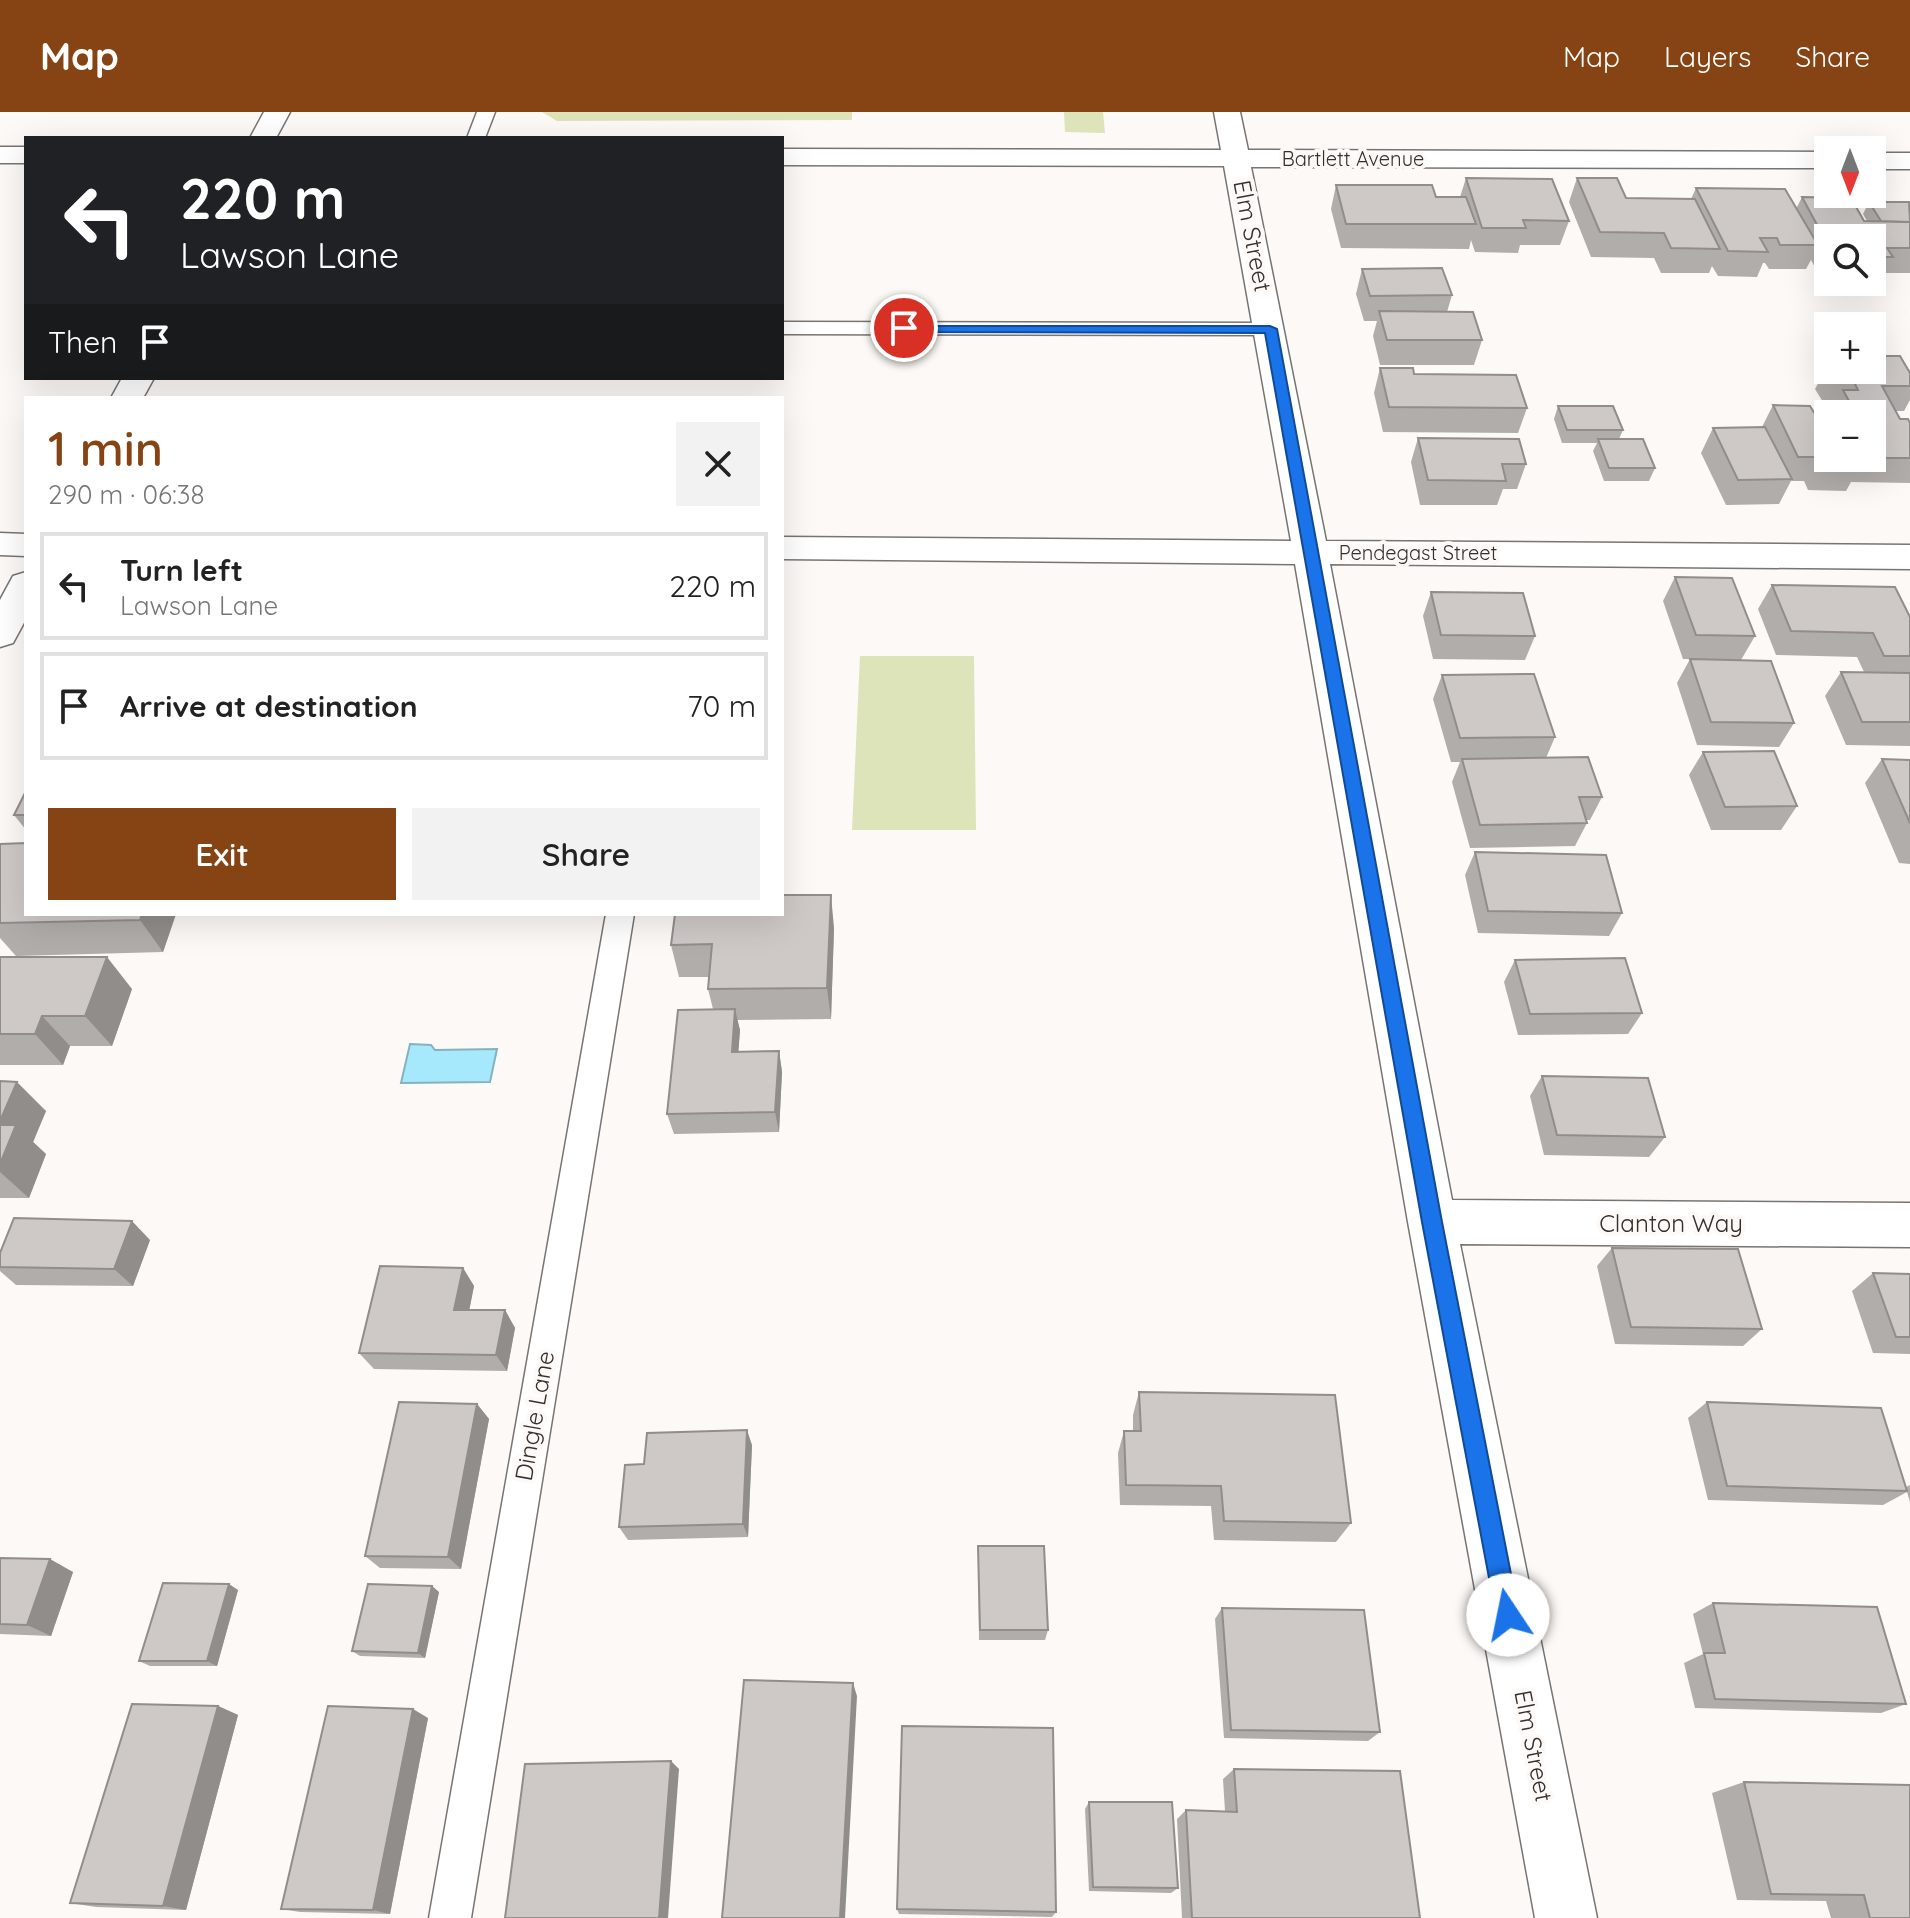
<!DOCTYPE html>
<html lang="en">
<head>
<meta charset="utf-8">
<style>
	:root { --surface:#fff; --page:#f2f2f2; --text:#222; --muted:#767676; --line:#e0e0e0; --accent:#864313 }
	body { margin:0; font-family:Quicksand,sans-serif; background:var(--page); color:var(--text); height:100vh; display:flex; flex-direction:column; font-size:30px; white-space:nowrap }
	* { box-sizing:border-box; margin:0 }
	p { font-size:26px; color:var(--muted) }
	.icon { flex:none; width:44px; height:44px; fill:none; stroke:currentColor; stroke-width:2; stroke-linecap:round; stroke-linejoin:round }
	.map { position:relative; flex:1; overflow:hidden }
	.details { position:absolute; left:24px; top:284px; width:760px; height:520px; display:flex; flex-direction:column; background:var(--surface); border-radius:0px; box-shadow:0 8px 32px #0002 }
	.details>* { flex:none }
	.hud { position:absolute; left:24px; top:24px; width:760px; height:244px; border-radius:0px; box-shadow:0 8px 32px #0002; background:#202124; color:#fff; overflow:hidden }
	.needle { width:52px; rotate:180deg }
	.fabs { position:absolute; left:1814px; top:24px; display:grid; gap:16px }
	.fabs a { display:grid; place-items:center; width:72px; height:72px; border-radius:0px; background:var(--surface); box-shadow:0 8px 32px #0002; font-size:40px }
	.pin { position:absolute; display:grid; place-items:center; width:68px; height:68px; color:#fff; margin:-34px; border:4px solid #fff; border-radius:50%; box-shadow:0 2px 8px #0007 }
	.me { position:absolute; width:88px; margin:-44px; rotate:349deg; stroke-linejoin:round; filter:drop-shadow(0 0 6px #0008) }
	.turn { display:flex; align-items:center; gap:28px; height:168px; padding:0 24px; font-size:36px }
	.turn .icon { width:104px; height:104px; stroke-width:2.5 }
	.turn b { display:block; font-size:56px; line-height:68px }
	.then { display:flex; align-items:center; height:76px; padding:0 24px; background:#0003; gap:16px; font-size:30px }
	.round { display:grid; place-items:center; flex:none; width:84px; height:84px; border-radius:0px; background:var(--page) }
	.head { display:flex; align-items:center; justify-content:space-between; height:136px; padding:0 24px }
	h1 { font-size:48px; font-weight:600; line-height:60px; color:var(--accent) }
	.primary-button { display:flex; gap:16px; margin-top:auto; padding:16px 24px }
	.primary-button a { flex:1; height:92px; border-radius:0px; background:var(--accent); color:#fff; font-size:32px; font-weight:600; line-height:92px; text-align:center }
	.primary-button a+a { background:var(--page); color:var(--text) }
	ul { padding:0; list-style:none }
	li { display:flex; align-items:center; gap:24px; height:108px; margin:0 16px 12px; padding:0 8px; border:4px solid var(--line); border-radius:0px }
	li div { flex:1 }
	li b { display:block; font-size:30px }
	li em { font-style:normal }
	header { display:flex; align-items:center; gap:48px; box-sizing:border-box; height:112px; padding:0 40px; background:var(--accent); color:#fff }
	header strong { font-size:38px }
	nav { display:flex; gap:44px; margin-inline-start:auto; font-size:28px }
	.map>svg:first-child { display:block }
	.green { fill:#dde4b9 }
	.water { fill:#a7e9fc; stroke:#84b2bf; stroke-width:2 }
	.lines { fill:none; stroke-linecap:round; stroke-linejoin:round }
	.service-casing { stroke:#787471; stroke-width:3 }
	.minor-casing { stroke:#787471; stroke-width:3 }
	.service { fill:#fff; fill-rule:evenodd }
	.minor { fill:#fff; fill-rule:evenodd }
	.wall { fill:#b1adab }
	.shaded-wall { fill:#908d8b }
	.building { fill:#cec9c7; stroke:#908d8b; stroke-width:2 }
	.route { fill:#1a73e8; stroke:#114b97; stroke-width:2 }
	.labels { text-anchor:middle; stroke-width:8; stroke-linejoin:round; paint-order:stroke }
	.far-street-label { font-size:20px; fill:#333130; stroke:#fdf9f6 }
	.street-label { font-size:24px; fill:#333130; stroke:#fdf9f6 }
</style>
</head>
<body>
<header>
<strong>Map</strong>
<nav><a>Map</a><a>Layers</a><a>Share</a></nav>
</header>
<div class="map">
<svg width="1910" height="1806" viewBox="0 0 1910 1806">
	<rect width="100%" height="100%" fill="#fdf9f6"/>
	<g class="green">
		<polygon points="542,0 852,0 852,8 557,9"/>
		<polygon points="1064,0 1103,0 1105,21 1065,20"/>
		<polygon points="860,544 974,544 976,718 852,718"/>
	</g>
	<polygon class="water" points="410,932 431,933 435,938 497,937 490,970 401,971"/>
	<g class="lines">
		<g class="service-casing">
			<g id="service">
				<polygon points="477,0 495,0 485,26 467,26"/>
				<polygon points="782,210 1270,211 1280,217 1270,223 782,222"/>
				<polygon points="606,802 634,802 471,1806 429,1806"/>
			</g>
		</g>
		<g class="minor-casing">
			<g id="minor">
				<polygon points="264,0 290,0 276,26 250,26"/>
				<polygon points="1214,0 1240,0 1248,38 1828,40 1828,56 1251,55 1326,429 1910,433 1910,457 1330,452 1452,1088 1910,1091 1910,1135 1460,1132 1597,1806 1535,1806 1408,1110 1295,452 782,447 782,425 1291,429 1224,54 782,53 782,37 1221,38"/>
				<rect x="0" y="35" width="26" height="16"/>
				<rect x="1872" y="41" width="38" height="16"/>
				<polygon points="122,266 154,266 143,286 111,286"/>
				<polygon points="0,421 26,422 26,444 0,443"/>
				<polygon points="26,460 26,507 13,531 0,535 0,488 13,464"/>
			</g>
		</g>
		<use href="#service" class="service"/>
		<use href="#minor" class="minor"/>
	</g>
	<g class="wall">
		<polygon points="1466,66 1569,109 1560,133 1520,133 1518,141 1475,140 1471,128 1469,137 1341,136 1331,97 1336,73 1436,85 1460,85"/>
		<polygon points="1577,66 1626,86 1691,87 1696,76 1796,97 1802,85 1864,109 1867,109 1863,102 1869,90 1910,92 1910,161 1884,161 1880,170 1872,170 1872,126 1828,126 1828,161 1818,161 1811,148 1806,157 1769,157 1765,151 1763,151 1757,165 1718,164 1712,154 1709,161 1661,161 1654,146 1591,145 1569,90"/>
		<polygon points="1362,157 1452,183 1447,200 1482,228 1474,253 1380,253 1373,224 1377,209 1364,209 1356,182"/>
		<polygon points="1828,253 1828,258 1872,258 1910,261 1910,288 1904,299 1896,299 1900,307 1910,311 1910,371 1851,370 1846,379 1808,378 1804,369 1791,369 1779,392 1726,393 1701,341 1713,316 1762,315 1773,293 1828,346 1872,302 1830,302 1836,291 1823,290 1815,277"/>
		<polygon points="1380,256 1414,262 1527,296 1518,321 1383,320 1374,281"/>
		<polygon points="1558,294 1623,318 1619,327 1655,356 1649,369 1604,369 1593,339 1597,331 1562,331 1554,307"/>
		<polygon points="1418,326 1526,352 1517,377 1503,377 1497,393 1420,393 1411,350"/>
		<polygon points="1675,465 1755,524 1741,548 1683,547 1663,489"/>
		<polygon points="1772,473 1910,505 1910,634 1846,633 1825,584 1841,560 1864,560 1857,545 1776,543 1758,497"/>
		<polygon points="1431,480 1535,524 1525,548 1433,547 1423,504"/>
		<polygon points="1690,547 1794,611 1779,635 1697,633 1677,571"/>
		<polygon points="1442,563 1555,625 1546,646 1602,685 1590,708 1587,708 1587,711 1575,734 1470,736 1452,670 1460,650 1451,650 1433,587"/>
		<polygon points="1703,640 1797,694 1781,718 1711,718 1689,663"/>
		<polygon points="1882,647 1910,648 1910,752 1899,751 1865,671"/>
		<polygon points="26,679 26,718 14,703"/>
		<polygon points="0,732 26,802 176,802 163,840 16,844 0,826"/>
		<polygon points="1475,740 1622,801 1609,824 1478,821 1465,763"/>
		<polygon points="834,816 831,907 737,908 740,918 738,939 779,939 782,960 779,1020 674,1022 667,1002 713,897 708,877 709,865 679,865 671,833"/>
		<polygon points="0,845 132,877 112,934 70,934 63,953 0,953"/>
		<polygon points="1515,848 1642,901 1628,922 1518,923 1504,870"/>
		<polygon points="1542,964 1665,1025 1649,1045 1544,1043 1530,984"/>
		<polygon points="0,969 46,999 33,1030 46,1042 29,1086 0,1086"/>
		<polygon points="150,1128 133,1174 16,1173 0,1159 0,1141"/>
		<polygon points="1612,1136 1762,1217 1743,1234 1615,1232 1597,1154"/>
		<polygon points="463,1156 474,1174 469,1198 505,1198 515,1216 507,1259 374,1257 359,1241"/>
		<polygon points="1873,1161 1910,1162 1910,1242 1873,1241 1852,1179"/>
		<polygon points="1139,1280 1351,1411 1336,1430 1214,1428 1211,1394 1120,1393 1118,1341 1124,1319 1133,1319 1133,1303"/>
		<polygon points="1707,1290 1906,1375 1910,1373 1910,1390 1907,1380 1883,1393 1708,1388 1688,1306"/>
		<polygon points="477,1292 489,1307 461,1457 380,1456 365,1444"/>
		<polygon points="752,1333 748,1425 628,1428 619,1415 644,1352"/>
		<polygon points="978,1434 1048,1518 1045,1528 979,1528"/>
		<polygon points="0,1446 73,1460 51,1524 0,1522"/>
		<polygon points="238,1478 217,1554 150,1554 139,1549"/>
		<polygon points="439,1480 425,1546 360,1544 352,1539"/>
		<polygon points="1713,1491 1906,1592 1881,1601 1695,1596 1684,1551 1703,1542 1693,1502"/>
		<polygon points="1222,1496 1380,1620 1368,1629 1224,1626 1215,1507"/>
		<polygon points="218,1594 238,1603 186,1798 96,1795 70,1791"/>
		<polygon points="428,1606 390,1802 300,1800 281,1797"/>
		<polygon points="1234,1657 1420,1806 1182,1806 1177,1707 1186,1698 1225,1699 1223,1667"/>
		<polygon points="1744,1670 1910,1806 1831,1806 1826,1789 1737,1788 1712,1681"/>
		<polygon points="1089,1690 1178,1776 1171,1781 1089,1779 1085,1697"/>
		<polygon points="897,1797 1056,1800 1052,1805 899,1802"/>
	</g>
	<g class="shaded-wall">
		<polygon points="831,783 834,816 831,907 827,876"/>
		<polygon points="142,802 176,802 163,840 140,808"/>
		<polygon points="107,845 132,877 112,934 85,904"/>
		<polygon points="735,897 740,918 737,960 732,940"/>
		<polygon points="42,904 70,934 63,953 35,922"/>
		<polygon points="779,939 782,960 779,1020 775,1000"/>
		<polygon points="17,970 46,999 33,1030 46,1042 29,1086 0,1060 0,1009"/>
		<polygon points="132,1109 150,1128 133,1174 114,1157"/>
		<polygon points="463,1156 474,1174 466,1215 454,1198"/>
		<polygon points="505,1198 515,1216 507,1259 496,1243"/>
		<polygon points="477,1292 489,1307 461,1457 448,1445"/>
		<polygon points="747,1318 752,1333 748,1425 743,1412"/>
		<polygon points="50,1447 73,1460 51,1524 27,1513"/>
		<polygon points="229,1472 238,1478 217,1554 207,1549"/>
		<polygon points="432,1474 439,1480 425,1546 418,1541"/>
		<polygon points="853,1571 857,1584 845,1806 840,1806"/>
		<polygon points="218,1594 238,1603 186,1798 163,1794"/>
		<polygon points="413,1597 428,1606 390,1802 373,1798"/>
		<polygon points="671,1649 679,1657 668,1806 659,1806"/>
	</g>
	<g class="building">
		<polygon points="1466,66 1552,67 1569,109 1523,108 1526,116 1482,116"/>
		<polygon points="1577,66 1617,66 1626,86 1695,87 1720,137 1671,136 1664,121 1600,120"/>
		<polygon points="1336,73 1432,73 1436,85 1466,85 1476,112 1346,112"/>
		<polygon points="1696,76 1785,77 1818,133 1780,133 1777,126 1760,126 1768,140 1728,139"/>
		<polygon points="1802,85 1851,86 1864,109 1910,110 1910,136 1887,136 1893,145 1872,145 1872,126 1828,126 1828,133"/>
		<polygon points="1869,90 1909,90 1910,110 1881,109"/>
		<polygon points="1442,156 1452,183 1370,184 1362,157"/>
		<polygon points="1379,199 1473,200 1482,228 1387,228"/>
		<polygon points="1872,244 1900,244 1910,261 1910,274 1882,274 1900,307 1908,307 1910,311 1910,346 1872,346 1872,302 1856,302 1843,278 1858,278 1852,266 1836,266 1832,258 1872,258"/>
		<polygon points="1380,256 1413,256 1414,262 1516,263 1527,296 1389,295"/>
		<polygon points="1773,293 1810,294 1818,307 1828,307 1828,346 1857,346 1860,354 1821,354 1817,345 1798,345"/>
		<polygon points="1558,294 1613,294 1623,318 1567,318"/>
		<polygon points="1765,315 1792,367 1738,368 1713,316"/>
		<polygon points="1418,326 1519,327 1526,352 1502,352 1506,369 1428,368"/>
		<polygon points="1598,327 1643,327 1655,356 1609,356"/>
		<polygon points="1675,465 1732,466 1755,524 1696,523"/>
		<polygon points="1772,473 1895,475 1910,505 1910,544 1884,544 1873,521 1791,519"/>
		<polygon points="1431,480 1523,481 1535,524 1441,523"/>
		<polygon points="1690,547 1771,549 1794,611 1711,610"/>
		<polygon points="1841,560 1910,561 1910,610 1862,610"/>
		<polygon points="1534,562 1555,625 1460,626 1442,563"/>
		<polygon points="1774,639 1797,694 1725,695 1703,640"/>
		<polygon points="1588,645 1602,685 1579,685 1587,711 1480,713 1462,647"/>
		<polygon points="1882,647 1910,648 1910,711"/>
		<polygon points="26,679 26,703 14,703"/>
		<polygon points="26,731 26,802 142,802 140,808 0,811 0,732"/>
		<polygon points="1475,740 1606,743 1622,801 1488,799"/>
		<polygon points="782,783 831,783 827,876 708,877 712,832 671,833 675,802 782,802"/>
		<polygon points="0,845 107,845 85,904 42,904 35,922 0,922"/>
		<polygon points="1625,846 1642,901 1530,902 1515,848"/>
		<polygon points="735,897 732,940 779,939 775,1000 667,1002 678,898"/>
		<polygon points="1542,964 1648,966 1665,1025 1557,1023"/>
		<polygon points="0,969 17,970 0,1009"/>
		<polygon points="0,1013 16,1013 0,1052"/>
		<polygon points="14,1106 132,1109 114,1157 0,1155 0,1141"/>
		<polygon points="1612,1136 1738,1137 1762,1217 1631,1215"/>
		<polygon points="380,1154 463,1156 454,1198 505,1198 496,1243 359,1241"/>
		<polygon points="1873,1161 1910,1162 1910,1225 1896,1225"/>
		<polygon points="1139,1280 1335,1283 1351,1411 1224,1409 1221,1374 1126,1373 1124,1319 1141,1319"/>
		<polygon points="399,1290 477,1292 448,1445 365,1444"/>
		<polygon points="1707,1290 1881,1296 1907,1379 1727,1374"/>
		<polygon points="747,1318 743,1412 619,1415 625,1353 644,1352 647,1321"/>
		<polygon points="978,1434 1044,1434 1048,1518 980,1518"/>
		<polygon points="0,1446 50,1447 27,1513 0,1512"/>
		<polygon points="163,1471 229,1472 207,1549 139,1549"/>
		<polygon points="368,1472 432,1474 418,1541 352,1539"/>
		<polygon points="1713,1491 1877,1495 1906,1592 1715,1587 1704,1541 1725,1541"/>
		<polygon points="1222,1496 1364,1498 1380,1620 1231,1618"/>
		<polygon points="744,1568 853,1571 840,1806 722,1806"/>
		<polygon points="132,1592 218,1594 163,1794 70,1791"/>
		<polygon points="328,1594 413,1597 373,1798 281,1797"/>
		<polygon points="902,1614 1053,1616 1056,1800 897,1797"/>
		<polygon points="671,1649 659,1806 505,1806 525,1652"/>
		<polygon points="1234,1657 1400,1659 1420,1806 1192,1806 1186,1698 1237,1700"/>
		<polygon points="1744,1670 1910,1673 1910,1806 1870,1806 1864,1783 1771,1782"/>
		<polygon points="1089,1690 1172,1690 1178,1776 1093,1775"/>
	</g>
	<polygon class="route" points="900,214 1270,214 1277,217 1442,1110 1519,1503 1516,1512 1508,1515 1499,1512 1496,1503 1422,1110 1265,221 904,220 900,219"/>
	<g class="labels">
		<g class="far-street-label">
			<text x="1353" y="54">Bartlett Avenue</text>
			<text x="1418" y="448">Pendegast Street</text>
		</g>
		<g class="street-label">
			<text transform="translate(1252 124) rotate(79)" y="8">Elm Street</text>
			<text x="1671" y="1120">Clanton Way</text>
			<text transform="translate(535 1304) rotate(-80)" y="8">Dingle Lane</text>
			<text transform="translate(1533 1634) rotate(79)" y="8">Elm Street</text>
		</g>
	</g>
</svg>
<div class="fabs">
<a><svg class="needle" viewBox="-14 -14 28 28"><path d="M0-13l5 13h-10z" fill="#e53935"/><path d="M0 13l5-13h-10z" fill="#767676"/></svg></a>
<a><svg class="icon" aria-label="search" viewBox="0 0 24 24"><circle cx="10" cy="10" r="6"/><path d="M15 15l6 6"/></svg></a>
<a>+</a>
<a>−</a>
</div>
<div class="pin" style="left:904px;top:216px;background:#d93025"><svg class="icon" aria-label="arrive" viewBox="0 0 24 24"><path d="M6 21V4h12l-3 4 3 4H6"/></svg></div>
<svg class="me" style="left:1508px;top:1503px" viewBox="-20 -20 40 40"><circle r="19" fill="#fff"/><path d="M0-13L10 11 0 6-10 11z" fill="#1a73e8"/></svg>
<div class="hud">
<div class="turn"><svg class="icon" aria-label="left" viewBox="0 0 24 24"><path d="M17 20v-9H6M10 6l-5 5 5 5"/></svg><div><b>220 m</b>Lawson Lane</div></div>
<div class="then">Then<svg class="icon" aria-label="arrive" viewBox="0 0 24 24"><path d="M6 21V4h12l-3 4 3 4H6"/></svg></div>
</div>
<section class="details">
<div class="head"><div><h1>1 min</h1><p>290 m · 06:38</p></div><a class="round"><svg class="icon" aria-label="close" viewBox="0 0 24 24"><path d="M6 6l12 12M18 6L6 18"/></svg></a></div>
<ul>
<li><svg class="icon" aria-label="left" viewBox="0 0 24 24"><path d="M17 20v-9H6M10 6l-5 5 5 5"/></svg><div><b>Turn left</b><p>Lawson Lane</p></div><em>220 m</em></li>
<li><svg class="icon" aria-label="arrive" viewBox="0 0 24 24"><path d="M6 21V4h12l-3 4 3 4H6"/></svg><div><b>Arrive at destination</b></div><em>70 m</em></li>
</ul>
<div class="primary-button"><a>Exit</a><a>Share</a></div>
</section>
</div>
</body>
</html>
